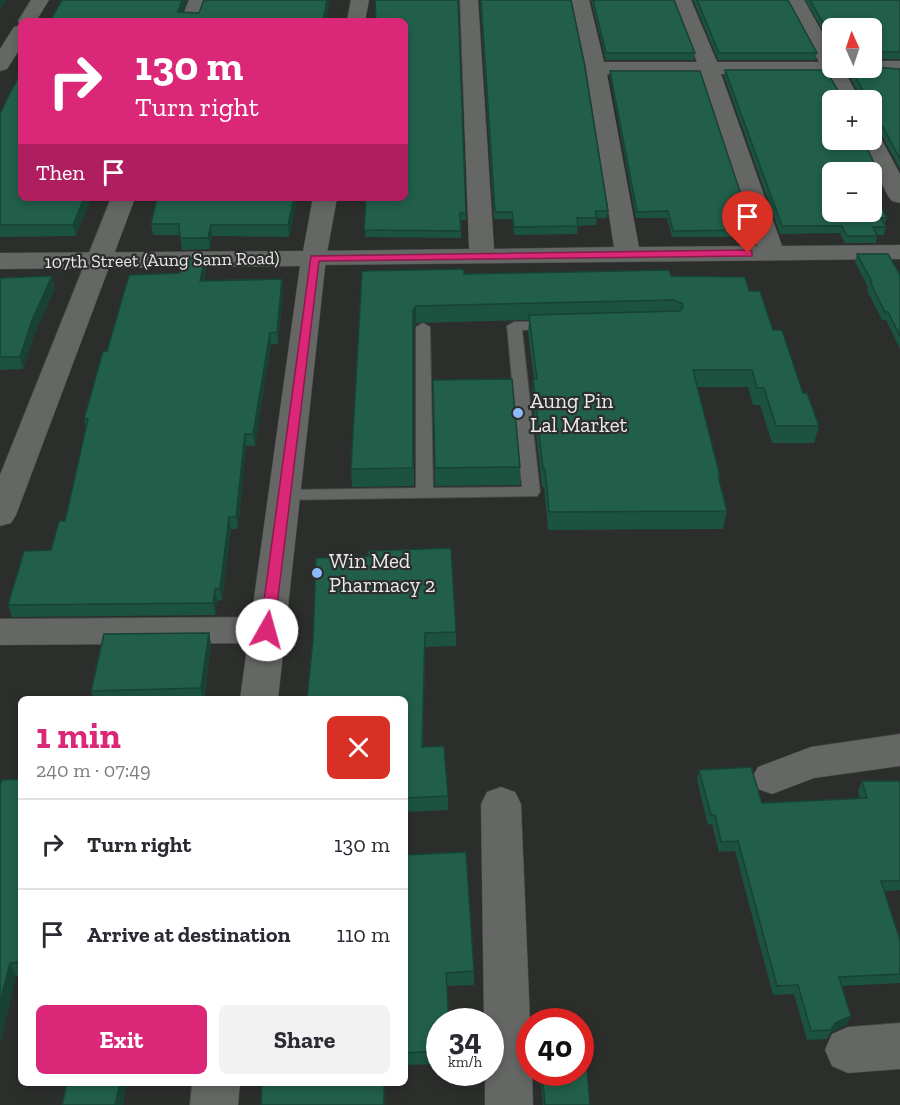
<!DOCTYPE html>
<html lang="en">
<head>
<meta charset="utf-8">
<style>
	:root { --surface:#fff; --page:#f2f2f3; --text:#2b2b33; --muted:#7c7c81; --line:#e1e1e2; --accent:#db2777 }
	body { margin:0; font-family:"Zilla Slab",serif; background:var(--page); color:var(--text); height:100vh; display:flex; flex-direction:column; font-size:22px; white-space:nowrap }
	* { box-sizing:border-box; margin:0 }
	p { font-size:20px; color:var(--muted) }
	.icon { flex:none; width:33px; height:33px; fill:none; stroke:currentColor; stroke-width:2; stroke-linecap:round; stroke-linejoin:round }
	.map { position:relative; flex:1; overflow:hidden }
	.drawer { position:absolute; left:18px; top:696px; width:390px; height:390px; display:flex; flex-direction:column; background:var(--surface); border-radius:9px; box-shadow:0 3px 9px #0003 }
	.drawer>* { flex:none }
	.top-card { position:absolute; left:18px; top:18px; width:390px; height:183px; border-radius:9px; box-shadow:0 3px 9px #0003; background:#db2777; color:#fff; overflow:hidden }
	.needle { width:39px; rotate:357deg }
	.tools { position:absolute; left:822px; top:18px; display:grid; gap:12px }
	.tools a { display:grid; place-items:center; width:60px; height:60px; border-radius:9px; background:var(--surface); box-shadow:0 3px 9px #0003; font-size:30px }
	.speed { position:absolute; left:426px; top:1008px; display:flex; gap:12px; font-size:30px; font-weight:700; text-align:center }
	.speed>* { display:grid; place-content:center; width:78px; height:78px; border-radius:50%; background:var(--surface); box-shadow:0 3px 9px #0003; line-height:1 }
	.speed small { font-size:15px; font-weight:400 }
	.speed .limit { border:9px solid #d22; background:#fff; color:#111 }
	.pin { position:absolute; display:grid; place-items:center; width:51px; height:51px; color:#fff; margin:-62px -26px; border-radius:50% 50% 50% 0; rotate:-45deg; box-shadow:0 0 6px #0007 }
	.pin .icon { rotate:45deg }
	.me { position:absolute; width:66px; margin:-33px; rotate:7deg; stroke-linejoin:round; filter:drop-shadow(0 0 4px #0008) }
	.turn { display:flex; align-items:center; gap:21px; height:126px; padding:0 18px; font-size:27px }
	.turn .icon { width:78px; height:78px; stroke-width:2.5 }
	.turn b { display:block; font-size:42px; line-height:51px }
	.then { display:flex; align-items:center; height:57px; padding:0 18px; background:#0003; gap:12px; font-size:22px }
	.round { display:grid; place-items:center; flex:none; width:63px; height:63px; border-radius:9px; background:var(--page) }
	.headline { display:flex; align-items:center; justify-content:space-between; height:102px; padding:0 18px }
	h1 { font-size:36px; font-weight:800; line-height:45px; color:var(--accent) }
	.primary-button { display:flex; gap:12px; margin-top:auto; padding:12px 18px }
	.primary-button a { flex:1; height:69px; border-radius:9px; background:var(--accent); color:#fff; font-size:24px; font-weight:800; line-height:69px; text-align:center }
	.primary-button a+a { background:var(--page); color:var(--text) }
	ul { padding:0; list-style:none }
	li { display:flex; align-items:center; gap:18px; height:90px; padding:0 18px; border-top:2px solid var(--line) }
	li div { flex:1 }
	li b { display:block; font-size:22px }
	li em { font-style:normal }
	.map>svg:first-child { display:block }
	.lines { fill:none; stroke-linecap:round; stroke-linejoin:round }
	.service-casing { stroke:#474947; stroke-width:2 }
	.minor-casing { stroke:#474947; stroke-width:1 }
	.tertiary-casing { stroke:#474947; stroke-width:1 }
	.service { fill:#646764; fill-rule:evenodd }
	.minor { fill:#646764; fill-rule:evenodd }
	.tertiary { fill:#646764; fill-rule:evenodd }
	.wall { fill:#1c5240 }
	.shaded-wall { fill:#174234 }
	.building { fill:#215f4a; stroke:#174234; stroke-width:1.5 }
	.route { fill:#db2777; stroke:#8e194d; stroke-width:1.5 }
	.poi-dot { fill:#8eb9fd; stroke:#2c2e2c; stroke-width:2 }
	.labels { text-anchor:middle; stroke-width:4.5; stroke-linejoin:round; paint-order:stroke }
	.far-street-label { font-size:18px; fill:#e9eae9; stroke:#2c2e2c }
	.poi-label { font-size:21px; fill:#e9eae9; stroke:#2c2e2c; text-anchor:start }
</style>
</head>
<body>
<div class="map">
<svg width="900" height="1105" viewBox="0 0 900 1105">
	<rect width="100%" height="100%" fill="#2c2e2c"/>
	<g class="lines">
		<g class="service-casing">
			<polygon id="service" points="552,321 557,322 559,325 557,328 522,330 540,492 537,496 278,500 275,496 278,492 284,490 416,488 416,327 423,323 430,327 433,488 522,487 507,326 514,322"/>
		</g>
		<g class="minor-casing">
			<g id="minor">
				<polygon points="31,0 49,0 36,21 21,21 20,25 18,21"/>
				<polygon points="189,0 207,0 199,21 181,21"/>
				<path d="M 460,0 L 478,0 L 494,249 L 614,247 L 586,68 L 571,0 L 589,0 L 604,62 L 697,62 L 673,0 L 691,0 L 717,62 L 819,62 L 786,0 L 804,0 L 832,50 L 832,68 L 872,68 L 872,61 L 900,61 L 900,73 L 865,71 L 846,74 L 860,100 L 840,100 L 826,74 L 721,74 L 782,246 L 900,245 L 900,259 L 314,265 L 305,263 L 302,258 L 305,253 L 314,251 L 469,249 ZM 607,74 L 701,74 L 757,246 L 639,247 Z"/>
				<polygon points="21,25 21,47 7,69 0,71 0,49 14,27"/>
				<polygon points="872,134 879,135 900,174 900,203 892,201 888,196 860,140 872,140"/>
				<polygon points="111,198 135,198 16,515 11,523 0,526 0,475"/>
				<polygon points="267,617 279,621 285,630 279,639 267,643 0,645 0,619"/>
				<polygon points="900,734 900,766 814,778 772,794 758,789 752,778 758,767 811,747"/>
				<polygon points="501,787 515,792 521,804 530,1022 530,1072 532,1072 533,1105 485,1105 485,1072 490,1072 490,1022 484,1022 481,804 487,792"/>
				<polygon points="900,1023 900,1069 848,1073 832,1066 825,1050 832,1034 848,1027"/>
			</g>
		</g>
		<g class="tertiary-casing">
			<g id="tertiary">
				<polygon points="351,0 369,0 365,21 347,21"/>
				<polygon points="313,198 337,198 326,258 278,699 240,699 300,266 0,269 0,253 303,251"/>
				<polygon points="192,1083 240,1083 238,1105 190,1105"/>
			</g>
		</g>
		<use href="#service" class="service"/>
		<use href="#minor" class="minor"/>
		<use href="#tertiary" class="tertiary"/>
	</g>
	<g class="wall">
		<polygon points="480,0 571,0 608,211 607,218 597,218 596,225 578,226 577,234 514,235 512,219 494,219"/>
		<polygon points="591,0 674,0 695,53 694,60 606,60"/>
		<polygon points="693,0 788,0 817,53 815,60 718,60"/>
		<polygon points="805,0 900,0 900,59 872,59 872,60 872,28 832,28 832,46"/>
		<polygon points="851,69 900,69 900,169 881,134 872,132 832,100 878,171 877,178 872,178 872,172 832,172 887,218 884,225 886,227 884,235 877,235 877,236 876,243 845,243 840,233 780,234 724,76 725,70 840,94 860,95 849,76"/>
		<polygon points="610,71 752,228 751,234 743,234 743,237 672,237 667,218 636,218 610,76"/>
		<polygon points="0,114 21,198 91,198 76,236 0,237"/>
		<polygon points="157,198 297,198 289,237 212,236 210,249 182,250 180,235 153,235 151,224"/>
		<polygon points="366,198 466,213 466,220 461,220 461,238 365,237"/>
		<polygon points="857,254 900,275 900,349 886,320 882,320 867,290 868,287 855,262"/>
		<polygon points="205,258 206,269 204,280 282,279 283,290 278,344 271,344 255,446 246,446 238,529 231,529 222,600 217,601 215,615 12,617 8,605 51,550 65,521 86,427 84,419 107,351 180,273"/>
		<polygon points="362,271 464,274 671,276 749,291 773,330 819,426 814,443 772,443 760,405 753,405 748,387 697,387 720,476 719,481 727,511 723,529 548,530 544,487 542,487 532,396 533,379 534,379 528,332 529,320 416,323 414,327 414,486 352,487 351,469"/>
		<polygon points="0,278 55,288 35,332 23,369 0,370"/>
		<polygon points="433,380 520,467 520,485 435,486"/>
		<polygon points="316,558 456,632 456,646 425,647 423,747 448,796 448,810 405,812 405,699 313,639"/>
		<polygon points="209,633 211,646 204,699 94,699 91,691"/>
		<polygon points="699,770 762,803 860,798 858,791 862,781 900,781 900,890 884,891 900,940 900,983 842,986 851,1016 846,1025 831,1032 827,1039 807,1040 794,994 773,995 735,851 719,852 712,824 708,825 697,780"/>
		<polygon points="21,779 21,976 16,976 0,1044 0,786"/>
		<polygon points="405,855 474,971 474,985 447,986 440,1022 440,1064 405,1065"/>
		<polygon points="540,1072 580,1072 590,1105 543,1105"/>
	</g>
	<g class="shaded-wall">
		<polygon points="0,0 6,0 0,12"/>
		<polygon points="182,0 187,0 180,21 178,12"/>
		<polygon points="327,0 329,0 329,4 326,21 323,21"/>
		<polygon points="84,198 91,198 76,236 73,225"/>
		<polygon points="294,198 297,198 289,237 288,225"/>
		<polygon points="211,225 212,236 210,249 208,238"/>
		<polygon points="205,258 206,269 202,292 200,281"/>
		<polygon points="52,276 55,288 35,332 23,369 20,357 32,320"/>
		<polygon points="282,279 283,290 278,344 277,332"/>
		<polygon points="416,306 416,323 414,327 414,486 413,310"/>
		<polygon points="270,333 271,344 255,446 253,434"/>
		<polygon points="245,434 246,446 238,529 236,517"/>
		<polygon points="229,517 231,529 222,600 220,589"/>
		<polygon points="215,589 217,601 215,615 213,603"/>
		<polygon points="209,633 211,646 203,699 201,688"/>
		<polygon points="425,633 425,647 423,761 422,747"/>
		<polygon points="10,963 16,976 0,1044 0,1002"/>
		<polygon points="851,1016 846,1025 831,1032 827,1039 835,1023"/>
		<polygon points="120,1083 127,1083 123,1105 115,1105"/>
	</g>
	<g class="building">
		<polygon points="62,0 182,0 178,12 199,13 204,0 327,0 323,21 50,21"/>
		<polygon points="375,0 458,0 466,213 460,213 461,231 364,230 366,198 405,198 405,21 376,21"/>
		<polygon points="481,0 571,0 584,62 608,211 595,211 597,218 577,218 578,226 514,227 512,212 495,212"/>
		<polygon points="593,0 674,0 695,53 606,53"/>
		<polygon points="697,0 788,0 817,53 719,53"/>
		<polygon points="810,0 900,0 900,52 874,52 872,59 872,28 832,28 832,38"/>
		<polygon points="872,67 900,69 900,159 883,127 874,125 872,131 872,100 832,100 832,140 863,140 878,171 862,171 863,172 832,172 832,212 872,212 872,188 887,218 881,218 886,227 873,227 877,236 847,236 842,226 782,226 725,70 826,70 840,94 862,96 864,92 851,69"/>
		<polygon points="610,71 700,71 752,228 743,228 744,230 673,231 668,211 637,212"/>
		<polygon points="21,73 21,198 84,198 73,225 0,225 0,114 11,91"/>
		<polygon points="157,198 294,198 288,225 211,225 208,238 180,238 179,224 151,224"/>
		<polygon points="857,254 888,254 900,275 900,336 888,312 885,312 870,282 872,282"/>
		<polygon points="180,258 205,258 200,281 282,279 277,332 270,333 253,434 245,434 236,517 229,517 220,589 215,589 213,603 8,605 24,551 51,550 59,521 65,521 88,419 84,419 103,351 107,351 129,275 180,273"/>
		<polygon points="464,269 464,274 669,270 671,276 745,277 749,291 760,291 773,330 782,330 803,393 807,393 819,426 776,426 764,388 757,388 752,370 693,370 720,476 718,476 727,511 549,512 545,469 543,469 533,379 537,379 529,315 680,311 683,307 683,304 674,300 416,306 413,310 413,468 351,469 362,271"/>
		<polygon points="52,276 32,320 20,357 0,357 0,278"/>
		<polygon points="512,379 520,467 435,468 433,380"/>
		<polygon points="451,548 456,632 425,633 422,747 444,746 448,796 405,798 405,699 307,699 313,639 316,558 368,556 368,551"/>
		<polygon points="209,633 201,688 91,691 104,634"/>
		<polygon points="751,767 762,803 867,798 862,781 900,781 900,881 881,881 900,940 900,974 839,977 851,1016 835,1023 831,1030 811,1031 798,985 777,986 738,841 721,842 715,815 711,815 699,770"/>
		<polygon points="21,779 21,962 10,963 0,1002 0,786 2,780"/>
		<polygon points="466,852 474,971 446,973 449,1022 440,1022 440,1051 405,1053 405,855"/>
		<polygon points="583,1026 590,1105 545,1105 542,1072 580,1072 580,1027"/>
		<polygon points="67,1083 120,1083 115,1105 62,1105"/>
		<polygon points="262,1083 384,1083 384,1105 261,1105"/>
	</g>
	<polygon class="route" points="748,250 752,251 752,256 319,261 274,630 272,634 262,634 260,630 311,256"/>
	<g class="poi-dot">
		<circle cx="518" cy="413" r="6"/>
		<circle cx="317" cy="573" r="6"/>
	</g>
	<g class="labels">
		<g class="far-street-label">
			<text transform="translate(162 260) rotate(-1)" y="6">107th Street (Aung Sann Road)</text>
		</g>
		<g class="poi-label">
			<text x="530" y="408">Aung Pin<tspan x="530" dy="24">Lal Market</tspan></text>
			<text x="329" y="568">Win Med<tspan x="329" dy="24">Pharmacy 2</tspan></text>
		</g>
	</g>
</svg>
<div class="tools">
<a><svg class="needle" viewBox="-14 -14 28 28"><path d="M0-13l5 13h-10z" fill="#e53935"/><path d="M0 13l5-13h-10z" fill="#7c7c81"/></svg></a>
<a>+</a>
<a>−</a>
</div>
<div class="speed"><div>34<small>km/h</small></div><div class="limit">40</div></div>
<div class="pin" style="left:748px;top:253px;background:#d93025"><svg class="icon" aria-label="arrive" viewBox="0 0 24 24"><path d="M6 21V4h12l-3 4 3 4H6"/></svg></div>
<svg class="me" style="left:267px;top:630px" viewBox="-20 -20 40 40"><circle r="19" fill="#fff"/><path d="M0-13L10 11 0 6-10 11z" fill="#db2777"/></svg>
<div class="top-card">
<div class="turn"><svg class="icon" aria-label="right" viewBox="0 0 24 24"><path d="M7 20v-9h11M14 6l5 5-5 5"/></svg><div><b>130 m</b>Turn right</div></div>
<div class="then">Then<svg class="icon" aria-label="arrive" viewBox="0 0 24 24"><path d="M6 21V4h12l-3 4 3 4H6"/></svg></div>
</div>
<section class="drawer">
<div class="headline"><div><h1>1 min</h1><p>240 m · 07:49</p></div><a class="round" style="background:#d93025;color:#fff"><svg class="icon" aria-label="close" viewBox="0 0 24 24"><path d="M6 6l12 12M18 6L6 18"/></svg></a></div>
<ul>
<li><svg class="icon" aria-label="right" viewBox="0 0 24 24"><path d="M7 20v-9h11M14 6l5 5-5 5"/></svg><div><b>Turn right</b></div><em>130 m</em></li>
<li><svg class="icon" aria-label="arrive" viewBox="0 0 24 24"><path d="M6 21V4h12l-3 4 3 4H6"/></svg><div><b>Arrive at destination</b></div><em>110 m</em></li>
</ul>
<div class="primary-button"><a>Exit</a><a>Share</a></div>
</section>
</div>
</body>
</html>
